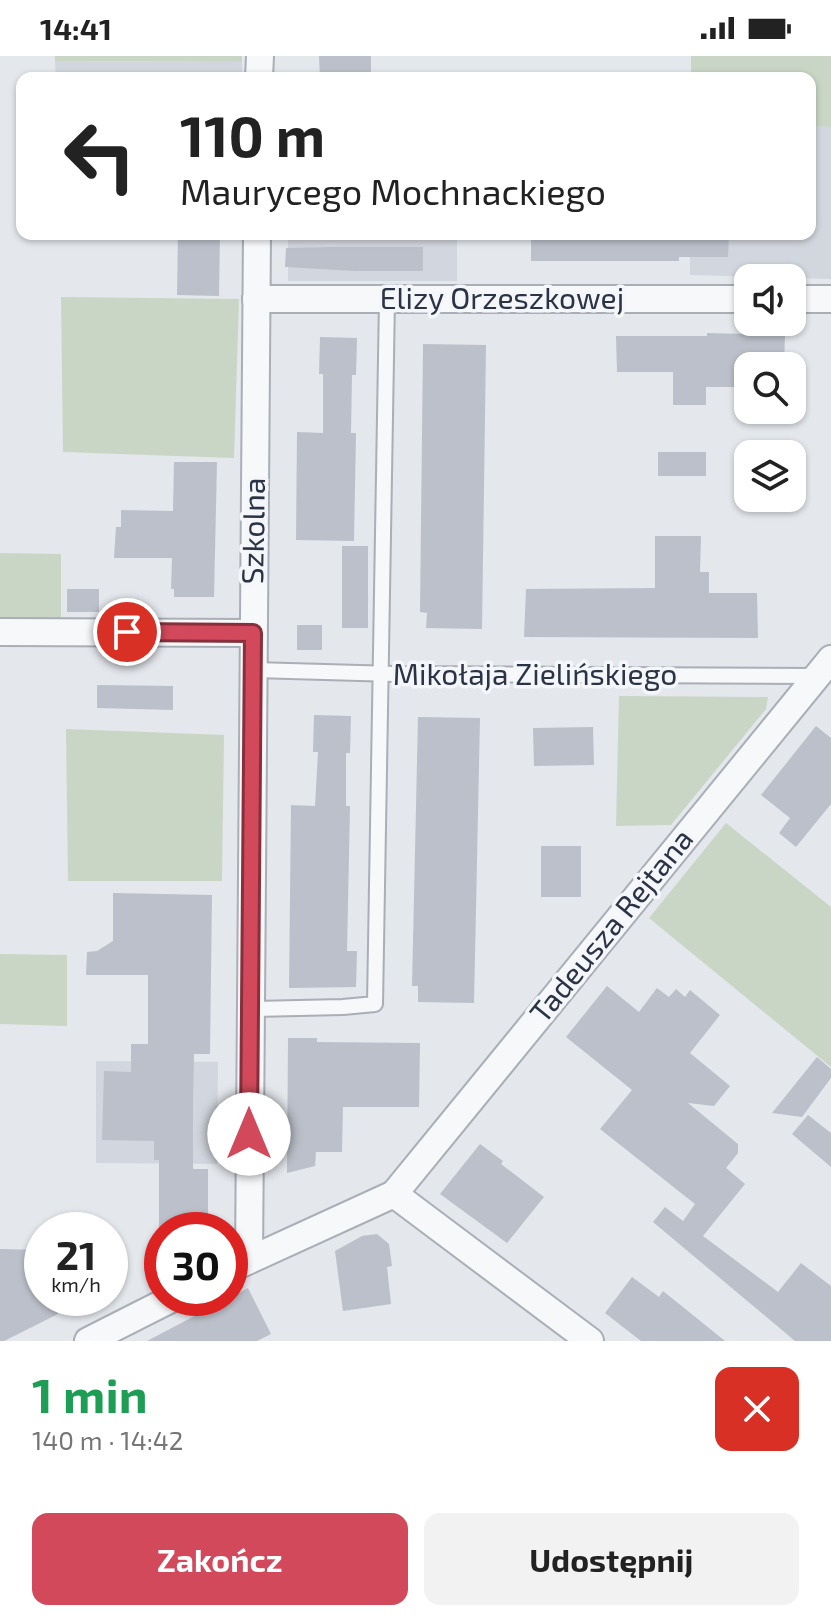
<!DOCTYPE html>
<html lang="pl">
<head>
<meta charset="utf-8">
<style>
	:root { --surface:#fff; --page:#f2f2f2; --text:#222; --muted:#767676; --accent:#d1495b }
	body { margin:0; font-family:"Exo 2",sans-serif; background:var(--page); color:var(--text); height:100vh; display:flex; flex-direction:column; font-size:30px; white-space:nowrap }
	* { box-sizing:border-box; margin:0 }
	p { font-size:26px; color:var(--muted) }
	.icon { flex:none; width:44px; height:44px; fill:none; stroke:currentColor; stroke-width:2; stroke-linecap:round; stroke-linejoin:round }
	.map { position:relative; height:1285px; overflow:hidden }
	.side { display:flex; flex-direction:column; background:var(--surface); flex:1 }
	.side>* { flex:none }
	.top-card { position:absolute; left:16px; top:16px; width:800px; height:168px; border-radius:16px; box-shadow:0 2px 6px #0004; background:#fff; color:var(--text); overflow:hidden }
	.fabs { position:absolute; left:734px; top:208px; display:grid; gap:16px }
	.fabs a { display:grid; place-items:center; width:72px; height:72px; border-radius:16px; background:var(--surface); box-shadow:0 2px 6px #0004; font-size:40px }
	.speed { position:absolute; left:24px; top:1156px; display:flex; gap:16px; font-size:40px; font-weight:700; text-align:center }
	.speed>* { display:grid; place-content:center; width:104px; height:104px; border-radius:50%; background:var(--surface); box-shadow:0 2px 6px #0004; line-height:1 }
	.speed small { font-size:20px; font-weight:400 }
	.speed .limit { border:12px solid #d22; background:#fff; color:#111 }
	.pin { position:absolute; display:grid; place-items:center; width:68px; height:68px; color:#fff; margin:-34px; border:4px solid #fff; border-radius:50%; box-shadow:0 2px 8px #0007 }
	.me { position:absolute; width:88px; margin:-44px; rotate:0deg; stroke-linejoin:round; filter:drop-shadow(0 0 6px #0008) }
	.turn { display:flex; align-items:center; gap:28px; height:168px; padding:0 32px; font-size:36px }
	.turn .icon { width:104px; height:104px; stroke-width:2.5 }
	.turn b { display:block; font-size:56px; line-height:68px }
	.round { display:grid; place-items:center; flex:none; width:84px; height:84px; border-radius:16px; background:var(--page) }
	.head { display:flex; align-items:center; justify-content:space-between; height:136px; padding:0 32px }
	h1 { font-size:48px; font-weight:700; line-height:60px; color:#1e9e55 }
	.action { display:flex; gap:16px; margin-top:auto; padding:16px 32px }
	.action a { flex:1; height:92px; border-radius:16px; background:var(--accent); color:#fff; font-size:32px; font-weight:700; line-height:92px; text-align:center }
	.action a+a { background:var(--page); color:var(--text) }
	.status { display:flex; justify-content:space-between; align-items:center; height:56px; padding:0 40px; background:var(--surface); direction:ltr }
	.status svg { height:22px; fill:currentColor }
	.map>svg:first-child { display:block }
	.built { fill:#d2d6de }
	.green { fill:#c9d6c5 }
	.building { fill:#bbc0ca }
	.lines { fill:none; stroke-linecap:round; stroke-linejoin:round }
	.lane-casing { stroke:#a9aeb7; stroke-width:18 }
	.street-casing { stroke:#a9aeb7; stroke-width:30 }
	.lane { stroke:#f7f8fa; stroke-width:14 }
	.street { stroke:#f7f8fa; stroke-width:26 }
	.route-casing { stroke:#882f3b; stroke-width:20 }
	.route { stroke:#d1495b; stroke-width:14 }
	.labels { text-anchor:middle; stroke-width:7; stroke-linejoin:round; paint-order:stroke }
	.street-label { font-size:30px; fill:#2b3445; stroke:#f4f6f9 }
</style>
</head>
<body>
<div class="status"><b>14:41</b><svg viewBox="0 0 49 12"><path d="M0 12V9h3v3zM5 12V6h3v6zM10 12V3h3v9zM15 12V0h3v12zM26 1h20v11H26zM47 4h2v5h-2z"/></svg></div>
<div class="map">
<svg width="831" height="1285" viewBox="0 0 831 1285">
	<rect width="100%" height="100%" fill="#e4e7ec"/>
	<g class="built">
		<polygon points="55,5 242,6 242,22 56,22"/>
		<polygon points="810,70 831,71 831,223 690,219 690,178 810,178"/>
		<rect x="288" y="178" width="169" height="47"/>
		<polygon points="96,1005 218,1006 217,1108 96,1107"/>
	</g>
	<g class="green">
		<polygon points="55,0 242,0 242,6 55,5"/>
		<polygon points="691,0 831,0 831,71 810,70 810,22 691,22"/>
		<polygon points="61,241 239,243 234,402 63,396"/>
		<polygon points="0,497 61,498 61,565 0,565"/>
		<polygon points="619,640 768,641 766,653 671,769 616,770"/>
		<polygon points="66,673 224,679 222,825 68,825"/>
		<polygon points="726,767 831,851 831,1011 649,862"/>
		<polygon points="0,898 67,899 67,970 0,968"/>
	</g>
	<g class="building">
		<polygon points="319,0 371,0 371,22 320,22"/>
		<polygon points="178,178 220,178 219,240 177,239"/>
		<polygon points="531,178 729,178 728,201 679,201 679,205 531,205"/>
		<polygon points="331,191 423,191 423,215 355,215 285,211 286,192"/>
		<polygon points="707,277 785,279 784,310 748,310 748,331 706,331 706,349 673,349 673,316 617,316 616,280 707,280"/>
		<polygon points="320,281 357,282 356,319 352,319 351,377 356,377 354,485 296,484 297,376 323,377 323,318 319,318"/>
		<polygon points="423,288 486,289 482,573 426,572 427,557 420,556"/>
		<rect x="658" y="396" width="48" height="24"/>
		<polygon points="174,406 217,406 214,541 174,541 174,533 171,533 172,502 114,502 116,471 121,471 121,454 173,455"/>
		<polygon points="655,480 701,480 700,516 709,516 709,537 757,537 758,582 524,581 526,533 655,532"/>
		<rect x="342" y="490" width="26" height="82"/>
		<rect x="67" y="533" width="32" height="23"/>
		<rect x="297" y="569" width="25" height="25"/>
		<polygon points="97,629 173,630 173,654 97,652"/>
		<polygon points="314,659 351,660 350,697 346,697 346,750 350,750 347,895 357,895 356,931 289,932 291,749 315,750 318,696 313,696"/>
		<polygon points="418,661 480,662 474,947 418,946 418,930 412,930"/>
		<polygon points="816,670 831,682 831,748 796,791 779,777 790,762 761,739"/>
		<polygon points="593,671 594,709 534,710 533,672"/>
		<rect x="541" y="790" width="40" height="51"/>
		<polygon points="113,837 212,839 210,998 194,998 193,1045 193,1113 208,1113 208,1174 159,1174 159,1104 154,1104 154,1085 102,1084 104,1015 131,1016 131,988 148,988 148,919 86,919 87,896 97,895 113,885"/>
		<polygon points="607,930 639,956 657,932 669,941 676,933 685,941 690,934 720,959 690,997 730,1030 714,1050 688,1047 738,1088 738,1097 726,1112 745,1128 703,1180 778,1236 801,1207 831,1230 831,1285 795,1285 653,1166 665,1151 683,1165 695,1148 600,1073 632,1034 566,981"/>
		<polygon points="288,982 317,982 317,986 420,987 419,1051 343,1051 342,1096 316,1096 315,1110 287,1117"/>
		<polygon points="817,1001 831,1013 831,1022 802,1061 772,1057"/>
		<polygon points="808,1059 831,1077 831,1111 792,1078"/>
		<polygon points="480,1088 503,1105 501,1108 544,1141 507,1187 440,1138"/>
		<polygon points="377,1178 389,1188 392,1210 387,1211 391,1248 343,1255 335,1195 362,1180"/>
		<polygon points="0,1193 42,1194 42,1242 50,1242 58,1258 4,1285 0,1285"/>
		<polygon points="632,1221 659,1241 663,1235 725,1285 641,1285 605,1257"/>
		<polygon points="248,1232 271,1278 257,1285 147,1285"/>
	</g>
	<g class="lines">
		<g class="lane-casing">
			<g id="lane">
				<polyline points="253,614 395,618 816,620"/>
				<polyline points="250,953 343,951 375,948 387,243"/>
			</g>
		</g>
		<g class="street-casing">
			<g id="street">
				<polyline points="259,22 260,0"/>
				<polyline points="256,243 748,243"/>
				<polyline points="792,243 831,243"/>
				<polyline points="0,576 253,577"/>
				<polyline points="394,1138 831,603"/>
				<polyline points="249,1204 257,178"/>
				<polyline points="230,1213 394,1138 590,1285"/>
				<polyline points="88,1285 173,1242"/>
			</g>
		</g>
		<use href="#lane" class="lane"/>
		<use href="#street" class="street"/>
	</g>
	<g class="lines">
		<g class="route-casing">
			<polyline id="route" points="127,576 253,577 249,1078"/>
		</g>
		<use href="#route" class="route"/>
	</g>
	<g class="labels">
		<g class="street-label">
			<text x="502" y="253">Elizy Orzeszkowej</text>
			<text transform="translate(254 475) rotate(-89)" y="10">Szkolna</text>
			<text x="535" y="629">Mikołaja Zielińskiego</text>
			<text transform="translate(612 870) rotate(-51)" y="10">Tadeusza Rejtana</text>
		</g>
	</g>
</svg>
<div class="fabs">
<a><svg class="icon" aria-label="sound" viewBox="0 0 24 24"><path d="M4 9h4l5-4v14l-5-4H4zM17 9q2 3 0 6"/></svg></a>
<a><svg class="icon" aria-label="search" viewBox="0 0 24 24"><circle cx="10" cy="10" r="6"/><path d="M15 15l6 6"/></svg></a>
<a><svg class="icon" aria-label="layers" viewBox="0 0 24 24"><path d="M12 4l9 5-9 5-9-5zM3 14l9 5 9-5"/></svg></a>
</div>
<div class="speed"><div>21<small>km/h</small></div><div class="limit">30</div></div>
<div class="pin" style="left:127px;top:576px;background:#d93025"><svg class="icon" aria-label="arrive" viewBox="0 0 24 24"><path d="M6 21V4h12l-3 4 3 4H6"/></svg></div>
<svg class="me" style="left:249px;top:1078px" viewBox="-20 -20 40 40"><circle r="19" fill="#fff"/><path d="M0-13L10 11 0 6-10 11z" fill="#d1495b"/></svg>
<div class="top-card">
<div class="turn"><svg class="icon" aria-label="left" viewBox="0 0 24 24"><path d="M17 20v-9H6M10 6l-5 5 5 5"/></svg><div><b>110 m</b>Maurycego Mochnackiego</div></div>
</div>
</div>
<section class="side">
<div class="head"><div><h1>1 min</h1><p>140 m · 14:42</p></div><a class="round" style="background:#d93025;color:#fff"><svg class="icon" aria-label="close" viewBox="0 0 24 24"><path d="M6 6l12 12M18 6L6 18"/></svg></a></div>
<div class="action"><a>Zakończ</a><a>Udostępnij</a></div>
</section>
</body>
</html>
